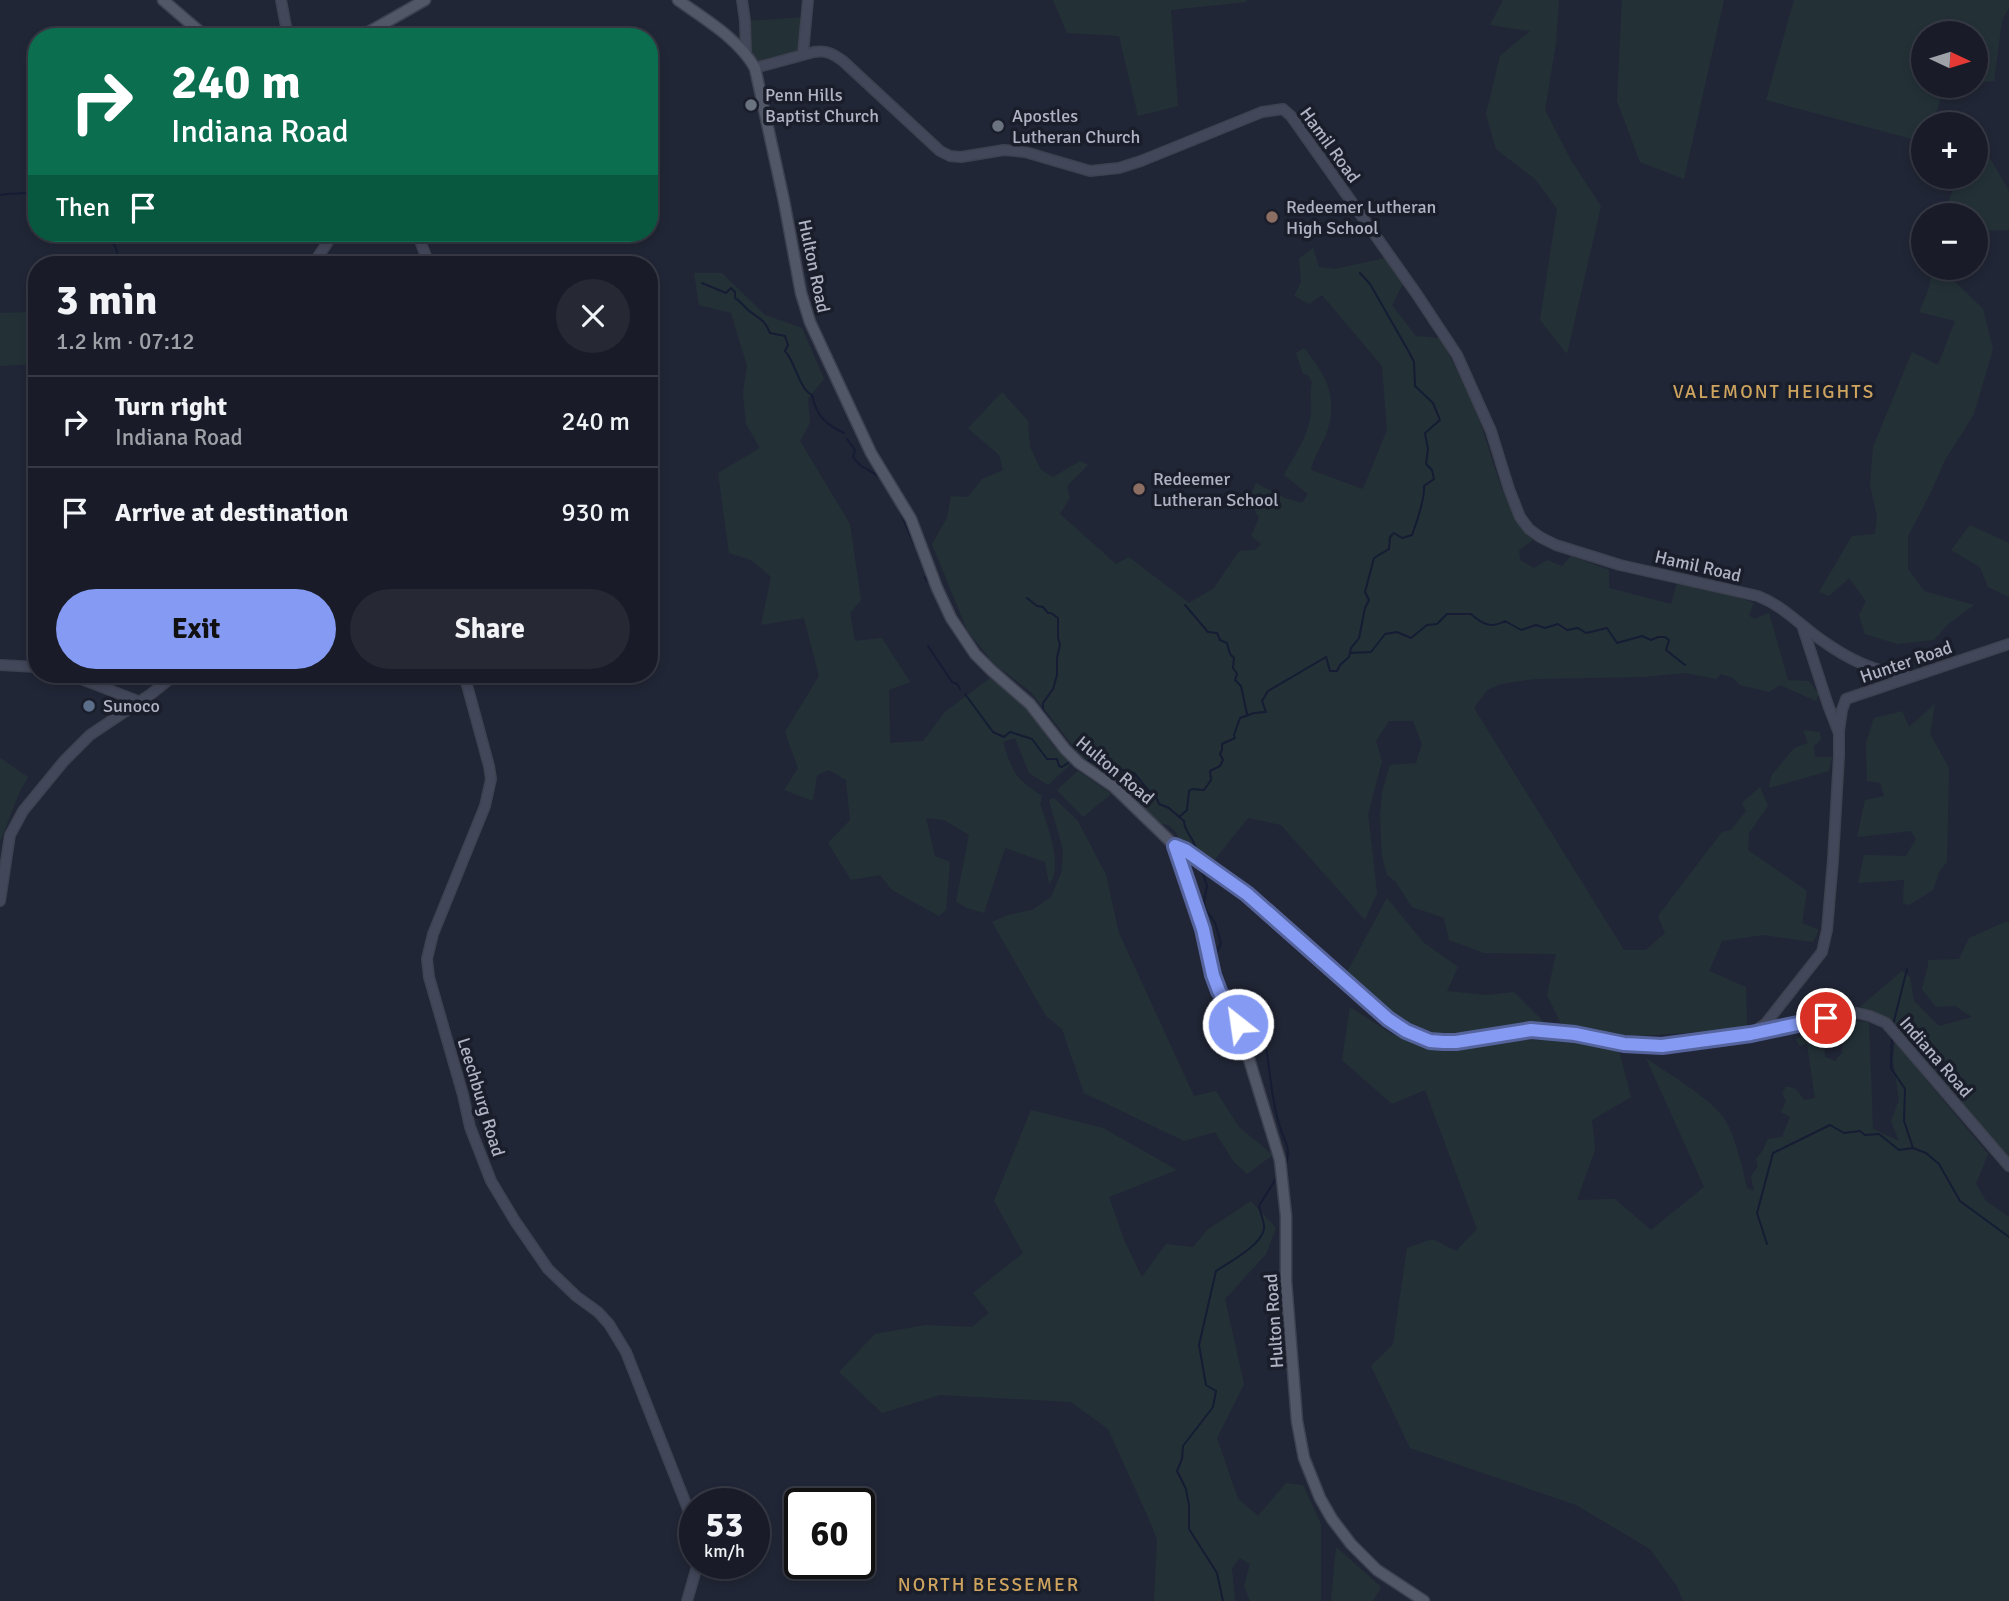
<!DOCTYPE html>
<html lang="en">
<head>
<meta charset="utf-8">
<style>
	:root { --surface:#191c28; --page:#262934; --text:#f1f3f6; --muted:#9fa1a8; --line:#373a45; --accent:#859af2 }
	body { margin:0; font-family:Signika,sans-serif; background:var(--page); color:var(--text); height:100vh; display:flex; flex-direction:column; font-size:26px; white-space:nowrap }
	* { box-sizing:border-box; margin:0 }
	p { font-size:23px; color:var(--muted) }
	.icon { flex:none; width:38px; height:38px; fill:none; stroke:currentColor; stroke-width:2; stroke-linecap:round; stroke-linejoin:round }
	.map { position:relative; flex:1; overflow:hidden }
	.panel { position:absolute; left:28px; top:256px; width:630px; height:427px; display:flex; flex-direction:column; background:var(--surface); border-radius:28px; box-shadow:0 4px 10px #0003,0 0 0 2px var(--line) }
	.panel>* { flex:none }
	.guide { position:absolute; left:28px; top:28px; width:630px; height:214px; border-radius:28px; box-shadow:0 4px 10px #0003,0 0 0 2px var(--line); background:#0b6e4f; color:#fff; overflow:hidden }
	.needle { width:46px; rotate:94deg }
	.tools { position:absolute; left:1911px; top:21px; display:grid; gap:14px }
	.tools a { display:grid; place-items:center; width:77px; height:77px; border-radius:50%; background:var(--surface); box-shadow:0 4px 10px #0003,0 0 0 2px var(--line); font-size:35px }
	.speed { position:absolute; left:679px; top:1488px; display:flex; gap:14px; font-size:35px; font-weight:700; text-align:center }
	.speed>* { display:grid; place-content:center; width:91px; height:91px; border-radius:50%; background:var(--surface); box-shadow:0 4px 10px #0003,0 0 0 2px var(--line); line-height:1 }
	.speed small { font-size:18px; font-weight:400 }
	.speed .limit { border:4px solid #111; border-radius:10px; background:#fff; color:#111 }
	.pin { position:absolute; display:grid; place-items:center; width:60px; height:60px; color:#fff; margin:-30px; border:4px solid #fff; border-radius:50%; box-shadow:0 2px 7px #0007 }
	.me { position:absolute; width:77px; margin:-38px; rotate:330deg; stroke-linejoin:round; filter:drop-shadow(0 0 5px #0008) }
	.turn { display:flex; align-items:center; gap:24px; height:147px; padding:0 28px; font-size:32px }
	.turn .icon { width:91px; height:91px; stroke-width:2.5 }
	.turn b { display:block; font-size:49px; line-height:60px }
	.then { display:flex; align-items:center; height:66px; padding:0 28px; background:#0003; gap:14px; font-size:26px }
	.round { display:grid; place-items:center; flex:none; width:74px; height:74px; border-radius:37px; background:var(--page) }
	.summary { display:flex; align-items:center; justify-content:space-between; height:119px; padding:0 28px }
	h1 { font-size:42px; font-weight:700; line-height:52px }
	.cta { display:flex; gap:14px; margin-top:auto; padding:14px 28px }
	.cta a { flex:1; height:80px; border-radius:42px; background:var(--accent); color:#111; font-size:28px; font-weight:700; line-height:80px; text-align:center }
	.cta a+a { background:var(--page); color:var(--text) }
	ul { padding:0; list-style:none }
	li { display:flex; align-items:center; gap:21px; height:91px; padding:0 28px; border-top:2px solid var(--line) }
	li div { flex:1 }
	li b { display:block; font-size:26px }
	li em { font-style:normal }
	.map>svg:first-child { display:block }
	.green { fill:#233137 }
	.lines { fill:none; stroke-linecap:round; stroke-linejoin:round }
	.stream { stroke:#151c33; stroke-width:2 }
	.secondary-casing { stroke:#3e4250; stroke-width:12 }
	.primary-casing { stroke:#3e4250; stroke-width:13 }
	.secondary { stroke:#42475a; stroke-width:9 }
	.primary { stroke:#525767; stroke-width:10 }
	.route-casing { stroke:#56649d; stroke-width:18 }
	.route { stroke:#859af2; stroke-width:12 }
	.worship-dot { fill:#6b7280; stroke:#1a1e2b; stroke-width:2.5 }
	.education-dot { fill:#8d6e63; stroke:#1a1e2b; stroke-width:2.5 }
	.service-dot { fill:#5c6f8a; stroke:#1a1e2b; stroke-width:2.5 }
	.labels { text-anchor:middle; stroke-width:7; stroke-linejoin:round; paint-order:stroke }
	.poi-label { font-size:18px; fill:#afb3c3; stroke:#1a1e2b; text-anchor:start }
	.street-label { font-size:18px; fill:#afb3c3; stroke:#1a1e2b }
	.neighbourhood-label { font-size:19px; letter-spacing:2px; fill:#cea45f; stroke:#1a1e2b }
</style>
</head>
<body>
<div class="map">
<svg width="2009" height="1601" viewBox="0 0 2009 1601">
	<rect width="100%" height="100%" fill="#212636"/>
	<g class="green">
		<polygon points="1053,0 1247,0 1246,2 1171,10 1178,106 1138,116 1119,36 1067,33"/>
		<polygon points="1503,0 1559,0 1556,43 1545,110 1572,162 1601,206 1567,354 1540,320 1557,209 1536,180 1496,149 1486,114 1500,56 1530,31 1490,25"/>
		<polygon points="1622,0 1724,0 1684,179 1640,162 1617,101"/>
		<polygon points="1794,0 2009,0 2009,8 2002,20 1994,81 1976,83 1976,33 1923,33 1923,86 1953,86 1944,87 1933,124 1923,124 1923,142 1766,100"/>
		<polygon points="806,17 803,54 755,68 751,61 745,21"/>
		<polygon points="1976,134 2009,191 2009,230 1976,231 1976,215 1943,215 1958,177 1976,177"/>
		<path d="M 1313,248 L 1319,267 L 1335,269 L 1385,258 L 1403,284 L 1392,305 L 1416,336 L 1440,338 C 1454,364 1467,389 1478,417 C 1493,456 1502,510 1533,540 L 1519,550 L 1520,560 L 1534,568 L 1547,560 L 1562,566 L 1571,556 L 1609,570 L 1609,588 L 1671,604 L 1677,583 L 1741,598 L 1754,603 L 1749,615 L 1754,619 L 1769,613 L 1788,680 L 1809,681 L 1819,694 L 1816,701 L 1780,685 L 1769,692 L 1740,685 L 1733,678 L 1721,674 L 1716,679 L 1686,673 L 1642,677 L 1535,679 L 1501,684 L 1487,690 L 1474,708 L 1624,950 L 1646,950 L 1665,933 L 1658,916 L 1722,832 L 1731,830 L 1746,811 L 1742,803 L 1760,787 L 1768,806 L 1749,833 L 1748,850 L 1807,891 L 1802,923 L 1819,930 L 1813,942 L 1763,935 L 1722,941 L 1709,971 L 1746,987 L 1747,1029 L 1622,1037 L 1562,1026 L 1547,995 L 1556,954 L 1484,953 L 1449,940 L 1444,918 L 1412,907 L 1396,882 L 1387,875 L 1382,856 L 1380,817 L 1382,792 L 1390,765 L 1416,763 L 1422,744 L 1413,721 L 1389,721 L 1376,741 L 1382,761 L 1368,814 L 1377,893 L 1365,920 L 1281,825 L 1248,818 L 1212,863 L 1186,846 L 1176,843 L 1178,836 C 1173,827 1168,823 1158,824 L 1122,785 L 1081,756 L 1031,692 L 993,663 L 967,630 L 932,544 L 947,518 L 951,496 L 968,497 L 982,479 L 1003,470 L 999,455 L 968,428 L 1002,392 L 1028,421 L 1030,447 L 1041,470 L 1053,477 L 1080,461 L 1088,465 L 1067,486 L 1070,498 L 1060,514 L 1116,564 L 1129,557 L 1189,603 L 1214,588 L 1239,551 L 1255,550 L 1261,544 L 1251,536 L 1259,518 L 1249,499 L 1256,483 L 1285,498 L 1302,503 L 1308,494 L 1284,475 C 1293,458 1306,439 1310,420 C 1313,407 1309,395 1312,382 L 1308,375 L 1303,374 L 1296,353 L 1304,348 C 1327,377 1339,397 1326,435 C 1321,447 1313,457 1311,470 L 1363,489 L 1387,430 L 1382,366 L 1322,295 L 1309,304 L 1294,296 L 1301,282 L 1299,259 Z"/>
		<polygon points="1933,268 1953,268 1951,278 1983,309 1993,349 1974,414 1945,460 1929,496 1908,536 1908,569 1924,591 1974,605 1947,625 1934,640 1897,644 1865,634 1859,615 1866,601 1849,578 1829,596 1819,592 1852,536 1875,534 1877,516 1870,485 1873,447 1912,352 1938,365 1955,321 1919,312 1928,291"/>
		<path d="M 694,273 L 722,273 L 765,315 L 802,328 L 824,379 L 808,399 L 810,423 L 800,441 L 850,524 L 861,600 L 850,613 L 855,641 L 882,638 L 910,682 L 889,690 L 890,743 L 923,741 L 945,712 L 990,678 L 1029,710 L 1053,746 L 1072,763 L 1048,785 L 1029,773 L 1015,738 L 1003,742 C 1013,774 1015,778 1042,796 L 1040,804 C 1047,825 1064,866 1049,884 L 1045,862 L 1005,848 L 984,913 L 967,908 L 956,902 L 969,835 L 944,820 L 926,818 L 935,856 L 950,862 L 946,910 L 939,916 L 892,890 L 880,875 L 851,880 L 828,843 L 850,820 L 846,780 L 829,770 L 817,775 L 813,801 L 784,790 L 798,768 L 785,732 L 819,676 L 804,618 L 761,625 L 771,577 L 751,560 L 729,553 L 718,473 L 760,448 L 746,424 L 743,392 L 747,366 L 731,313 L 699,305 Z"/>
		<polygon points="29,312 32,364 0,366 0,313"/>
		<polygon points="1970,525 2009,543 2009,597 1988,587 1980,567 1951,550"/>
		<polygon points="1935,704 1930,734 1949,768 1947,862 1939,872 1933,890 1909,905 1903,903 1904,880 1858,883 1864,855 1906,856 1916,839 1911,831 1857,837 1865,800 1884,796 1880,783 1867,781 1866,743 1874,718 1902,711 1909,727"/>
		<polygon points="1803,730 1820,732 1821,740 1814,746 1815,757 1832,757 1829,771 1769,788 1771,776 1794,748 1808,743"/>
		<polygon points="0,758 28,777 19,793 0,842"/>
		<polygon points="1078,771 1111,794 1083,817 1057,790"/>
		<polygon points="1054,798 1078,821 1106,875 1119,933 1194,1096 1216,1091 1239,1127 1273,1155 1247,1174 1234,1162 1215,1132 1184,1141 1084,1093 1062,1029 1046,1016 992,922 1008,915 1032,910 1051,897 1062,871 1063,849 1049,800"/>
		<polygon points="1387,898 1423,942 1458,967 1447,991 1487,995 1514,992 1547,1025 1484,1032 1437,1033 1409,1023 1372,997 1347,972"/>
		<polygon points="2005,922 2009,922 2009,1161 1897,1025 1860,1007 1902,971 1910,977 1914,1001 1939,1026 1972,1017 1955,1006 1936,1007 1922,989 1928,966 1928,960 1959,959 1969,938"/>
		<path d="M 1350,1007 L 1390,1033 L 1435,1050 L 1525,1040 L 1573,1041 L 1619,1051 L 1631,1097 L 1592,1120 L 1595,1150 L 1577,1200 L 1615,1199 L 1651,1230 L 1704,1187 L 1646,1058 C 1668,1074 1711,1098 1725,1120 C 1735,1135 1743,1170 1747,1188 L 1754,1191 L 1751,1176 L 1758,1166 L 1756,1159 L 1763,1150 L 1768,1139 L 1782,1137 L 1790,1117 L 1781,1112 L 1786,1101 L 1782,1093 L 1786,1087 C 1796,1086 1799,1092 1804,1100 L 1815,1098 L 1807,1044 L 1799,1046 L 1796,1039 L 1823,1028 L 1825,1057 L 1835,1061 L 1842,1053 L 1845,1021 L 1869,1022 L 1873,1129 L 1899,1141 L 1891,1121 L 1899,1100 L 1893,1060 L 1895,1042 L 1988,1154 L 1976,1184 L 1986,1201 L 2009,1217 L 2009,1601 L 1683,1601 L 1677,1586 L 1650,1549 L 1576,1505 L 1410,1448 L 1371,1366 L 1393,1344 L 1407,1248 L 1432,1239 L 1456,1251 L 1477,1229 L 1425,1090 L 1392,1104 L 1342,1060 Z"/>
		<polygon points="1031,1110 1103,1128 1177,1170 1109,1197 1124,1240 1142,1277 1166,1244 1193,1247 1207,1230 1251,1201 1276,1228 1266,1254 1225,1299 1244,1384 1217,1438 1238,1499 1258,1516 1286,1483 1303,1485 1321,1524 1321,1601 1250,1601 1244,1586 1250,1564 1240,1558 1232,1568 1235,1601 1154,1601 1157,1539 1148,1517 1108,1429 1071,1402 940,1395 882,1413 839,1372 875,1334 925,1325 972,1327 989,1313 973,1293 1023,1253 994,1201"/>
		<polygon points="1336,1547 1381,1587 1373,1601 1331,1601"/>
	</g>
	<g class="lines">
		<g class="stream">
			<path d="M 0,195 C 12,192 24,195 37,191"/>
			<path d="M 89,233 C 113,239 115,239 120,264"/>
			<path d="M 702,283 L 726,293 L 731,288 L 735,292 L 735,298 C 739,300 741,303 744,306 C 755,319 762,314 770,333 L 785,336 L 788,345 L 785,351 C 796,363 799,389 812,395 C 816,415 825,424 844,433"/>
			<path d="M 847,439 L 855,450 L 853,457 C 864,472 870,468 880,478"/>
			<polyline points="886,487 891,495"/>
			<polyline points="900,511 914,544"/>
			<polyline points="925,577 927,581"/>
			<polyline points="1027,598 1037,606 1043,607 1048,613 1051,613 1058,618 1058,638 1060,644 1057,658 1057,675 1053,689 1043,703 1043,710 1063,739"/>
			<polyline points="1185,605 1208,632 1217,633 1220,640 1227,643 1230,654 1234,658 1233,668 1237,674 1235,680 1241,686 1247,714"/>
			<polyline points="928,646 952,682 957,684 960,689"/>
			<path d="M 1350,653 L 1371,652 L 1385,634 L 1397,632 L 1411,638 L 1427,625 L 1437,624 L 1447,614 L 1471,614 C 1482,624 1491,629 1505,621 L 1521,630 L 1536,625 L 1545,628 L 1558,624 L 1567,630 L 1578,628 L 1586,633 L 1607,628 L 1617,643 L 1642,636 L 1651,640 L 1658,637 L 1665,637 L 1669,640 L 1666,650 L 1685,665"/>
			<polyline points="965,694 993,732 1004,737 1010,732 1032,739 1047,759 1057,759 1059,766 1062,767 1071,761"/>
			<path d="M 1081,759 L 1134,773 L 1148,790 L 1155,794 L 1159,804 L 1169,808 L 1184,821 C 1184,832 1194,837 1196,850"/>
			<path d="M 1179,817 L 1187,810 L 1189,791 L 1192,789 L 1204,790 L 1211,780 L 1210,771 L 1220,766 L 1223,760 L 1220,754 L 1222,750 L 1222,744 L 1235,738 L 1234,735 L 1240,718 L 1254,713 L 1266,712 L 1262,701 L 1268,691 L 1326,657 L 1330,671 L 1337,671 L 1340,665 L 1349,657 L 1351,648 L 1359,638 L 1365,608 L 1369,600 L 1365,592 L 1374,558 L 1389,549 L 1390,537 L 1394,533 L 1402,538 L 1412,535 C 1416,524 1425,497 1424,486 L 1434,479 L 1432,470 L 1426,464 L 1428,449 L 1425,433 L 1440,420 L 1433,403 L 1415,386 L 1414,362 L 1409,352 L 1370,284 L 1360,273"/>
			<path d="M 1196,863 L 1203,874 L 1207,886 L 1204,901 L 1205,908 L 1215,923 L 1221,943 L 1215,957 C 1220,972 1226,995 1238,1006 C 1244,1010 1253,1013 1259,1017 C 1271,1053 1268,1091 1280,1127 C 1285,1143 1291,1147 1286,1164"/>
			<polyline points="1893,1025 1907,969"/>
			<polyline points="1892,1037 1891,1068 1905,1089 1904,1121 1913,1148 1926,1153 1939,1164 1960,1201 2009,1237"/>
			<polyline points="1767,1244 1757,1213 1773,1153 1830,1125 1844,1133 1860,1131 1865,1135 1879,1134 1899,1150 1913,1148"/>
			<path d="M 1223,1601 L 1217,1573 L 1189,1529 L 1189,1505 L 1186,1489 L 1177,1471 L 1182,1459 L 1183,1446 L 1213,1407 L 1216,1391 L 1206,1385 L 1199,1345 L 1216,1271 C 1229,1262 1261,1246 1264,1229 C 1265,1222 1260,1213 1259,1206 L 1275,1180"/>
		</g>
		<g class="secondary-casing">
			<g id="secondary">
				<polyline points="281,0 288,37"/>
				<polyline points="742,0 745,21 746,54"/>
				<polyline points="803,54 808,0"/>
				<path d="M 755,68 L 814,52 C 827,50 833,54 843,61 L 940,151 L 950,156 L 961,157 L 1004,150 L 1025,152 L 1090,171 L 1119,168 L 1141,161 L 1262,112 L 1283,109 L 1291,116 L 1416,293 L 1457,355 L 1491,431 L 1509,489 L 1520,517 L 1529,529 L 1540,537 L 1556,545 L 1620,565 L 1758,596 C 1783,606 1799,624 1820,639 C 1849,660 1873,671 1909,677"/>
				<polyline points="417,233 429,264"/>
				<polyline points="313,264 334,233"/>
				<polyline points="0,665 37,667"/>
				<polyline points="68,674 138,701"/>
				<polyline points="464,674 489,766 491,779 485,806 433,934 427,959 429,977 463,1095 470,1127 491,1181 515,1221 548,1269 576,1296 598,1312 609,1324 626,1352 695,1527"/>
				<polyline points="1839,731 1842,710 1846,699 2009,644"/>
				<path d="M 1175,846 L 1185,850 C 1205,864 1226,878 1246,893 C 1277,916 1305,945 1334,970 C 1357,991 1379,1018 1407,1032 C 1451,1054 1487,1032 1531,1030 C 1576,1029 1619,1048 1663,1046 C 1729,1043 1793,1024 1857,1013 L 1870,1016 L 1886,1023 L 2009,1166"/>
				<polyline points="0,901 10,835 23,811 64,761 90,735 151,694 176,674"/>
				<polyline points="1755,1031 1766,1023 1822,952 1827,930 1833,860 1839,756 1839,733 1828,705 1802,625"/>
				<polyline points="687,1601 698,1563"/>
			</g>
		</g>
		<g class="primary-casing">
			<g id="primary">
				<polyline points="163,0 206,37"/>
				<path d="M 678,0 C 704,19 738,38 755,68 L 784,201 L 801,293 L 810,322 L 871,453 L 911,519 L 937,588 L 951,618 L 975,654 L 991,670 L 1030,704 L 1065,749 L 1079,763 L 1114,787 L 1175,846 L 1203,929 L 1213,975 L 1219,991 L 1241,1033 L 1280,1160 L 1286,1216 L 1286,1281 L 1297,1421 L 1304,1458 L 1320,1498 L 1332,1519 L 1351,1544 L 1377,1570 L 1424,1601"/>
				<polyline points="360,37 425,0"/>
			</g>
		</g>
		<use href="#secondary" class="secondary"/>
		<use href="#primary" class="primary"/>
	</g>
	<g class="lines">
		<g class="route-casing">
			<polyline id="route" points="1238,1024 1219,991 1213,975 1203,929 1175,846 1185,850 1247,894 1388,1019 1406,1031 1430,1041 1443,1042 1456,1042 1531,1030 1575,1034 1624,1044 1662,1046 1751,1034 1826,1018"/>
		</g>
		<use href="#route" class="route"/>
	</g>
	<g class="worship-dot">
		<circle cx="751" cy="105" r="7"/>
		<circle cx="998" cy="126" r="7"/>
	</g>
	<g class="education-dot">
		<circle cx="1272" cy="217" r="7"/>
		<circle cx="1139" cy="489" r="7"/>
	</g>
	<circle class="service-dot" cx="89" cy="706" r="7"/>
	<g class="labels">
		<g class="poi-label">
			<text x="765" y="101">Penn Hills<tspan x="765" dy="21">Baptist Church</tspan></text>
			<text x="1012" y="122">Apostles<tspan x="1012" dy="21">Lutheran Church</tspan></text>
			<text x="1286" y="213">Redeemer Lutheran<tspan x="1286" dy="21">High School</tspan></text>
			<text x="1153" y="485">Redeemer<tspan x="1153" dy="21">Lutheran School</tspan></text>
			<text x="103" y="712">Sunoco</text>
		</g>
		<g class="street-label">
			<text transform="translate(1330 145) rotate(54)" y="6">Hamil Road</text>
			<text transform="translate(814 266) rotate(78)" y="6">Hulton Road</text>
			<text transform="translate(1698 566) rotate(13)" y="6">Hamil Road</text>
			<text transform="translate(1906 662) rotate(-19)" y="6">Hunter Road</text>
			<text transform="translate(1115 770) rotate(40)" y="6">Hulton Road</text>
			<text transform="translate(1936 1057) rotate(49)" y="6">Indiana Road</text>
			<text transform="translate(481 1097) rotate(73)" y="6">Leechburg Road</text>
			<text transform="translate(1274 1321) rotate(-94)" y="6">Hulton Road</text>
		</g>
		<g class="neighbourhood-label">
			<text x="1774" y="398">VALEMONT HEIGHTS</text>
			<text x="989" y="1591">NORTH BESSEMER</text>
		</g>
	</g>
</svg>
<div class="tools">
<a><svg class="needle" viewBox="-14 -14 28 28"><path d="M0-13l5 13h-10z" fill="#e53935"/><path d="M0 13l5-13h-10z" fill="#9fa1a8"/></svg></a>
<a>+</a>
<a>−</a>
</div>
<div class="speed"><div>53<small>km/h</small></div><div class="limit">60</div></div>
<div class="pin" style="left:1826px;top:1018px;background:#d93025"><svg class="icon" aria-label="arrive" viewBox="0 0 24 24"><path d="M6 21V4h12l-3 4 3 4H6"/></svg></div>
<svg class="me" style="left:1238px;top:1024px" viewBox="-20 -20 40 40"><circle r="17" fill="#859af2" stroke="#fff" stroke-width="3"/><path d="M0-11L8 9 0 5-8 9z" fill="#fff"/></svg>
<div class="guide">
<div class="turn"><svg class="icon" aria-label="right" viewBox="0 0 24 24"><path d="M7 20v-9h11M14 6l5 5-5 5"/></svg><div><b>240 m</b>Indiana Road</div></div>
<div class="then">Then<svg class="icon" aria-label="arrive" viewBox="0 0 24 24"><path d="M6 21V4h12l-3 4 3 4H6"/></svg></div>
</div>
<section class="panel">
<div class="summary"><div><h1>3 min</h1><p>1.2 km · 07:12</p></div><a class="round"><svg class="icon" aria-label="close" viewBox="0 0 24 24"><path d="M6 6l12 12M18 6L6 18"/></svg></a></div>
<ul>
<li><svg class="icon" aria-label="right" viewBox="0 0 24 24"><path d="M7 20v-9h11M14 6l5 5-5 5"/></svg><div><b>Turn right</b><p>Indiana Road</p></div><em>240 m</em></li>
<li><svg class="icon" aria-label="arrive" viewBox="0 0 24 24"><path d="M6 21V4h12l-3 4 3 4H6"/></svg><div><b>Arrive at destination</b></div><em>930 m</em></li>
</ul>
<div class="cta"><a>Exit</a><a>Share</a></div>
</section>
</div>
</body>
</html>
